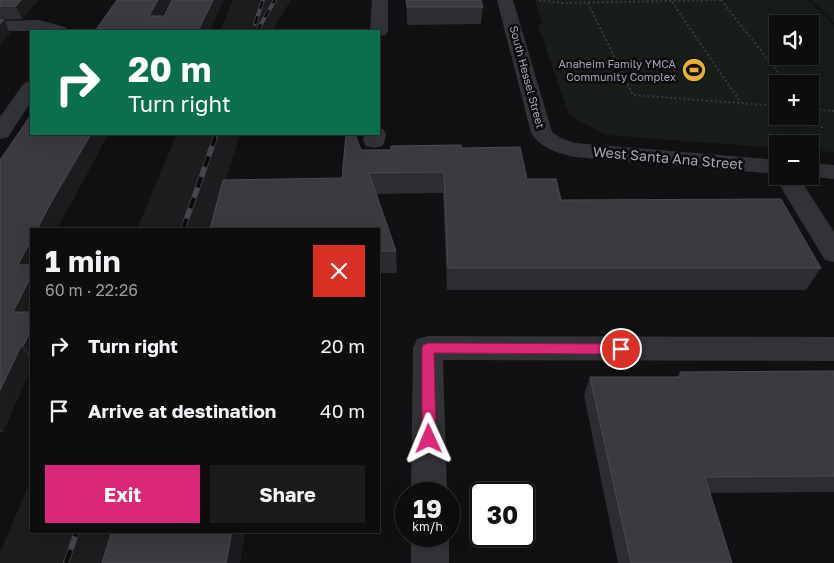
<!DOCTYPE html>
<html lang="en">
<head>
<meta charset="utf-8">
<style>
	:root { --surface:#0d0d0e; --page:#1b1b1c; --text:#f1f3f6; --muted:#9a9c9e; --line:#2d2d2e; --accent:#db2777 }
	body { margin:0; font-family:"Golos Text",sans-serif; background:var(--page); color:var(--text); height:100vh; display:flex; flex-direction:column; font-size:19px; white-space:nowrap }
	* { box-sizing:border-box; margin:0 }
	p { font-size:16px; color:var(--muted) }
	.icon { flex:none; width:28px; height:28px; fill:none; stroke:currentColor; stroke-width:2; stroke-linecap:round; stroke-linejoin:round }
	.map { position:relative; flex:1; overflow:hidden }
	.drawer { position:absolute; left:30px; top:228px; width:350px; height:305px; display:flex; flex-direction:column; background:var(--surface); border-radius:0px; box-shadow:0 5px 20px #0002,0 0 0 1px var(--line) }
	.drawer>* { flex:none }
	.banner { position:absolute; left:30px; top:30px; width:350px; height:105px; border-radius:0px; box-shadow:0 5px 20px #0002,0 0 0 1px var(--line); background:#0b6e4f; color:#fff; overflow:hidden }
	.controls { position:absolute; left:769px; top:15px; display:grid; gap:10px }
	.controls a { display:grid; place-items:center; width:50px; height:50px; border-radius:0px; background:var(--surface); box-shadow:0 5px 20px #0002,0 0 0 1px var(--line); font-size:25px }
	.speed { position:absolute; left:395px; top:482px; display:flex; gap:10px; font-size:25px; font-weight:700; text-align:center }
	.speed>* { display:grid; place-content:center; width:65px; height:65px; border-radius:50%; background:var(--surface); box-shadow:0 5px 20px #0002,0 0 0 1px var(--line); line-height:1 }
	.speed small { font-size:12px; font-weight:400 }
	.speed .limit { border:2px solid #111; border-radius:8px; background:#fff; color:#111 }
	.pin { position:absolute; display:grid; place-items:center; width:42px; height:42px; color:#fff; margin:-21px; border:2px solid #fff; border-radius:50%; box-shadow:0 1px 5px #0007 }
	.me { position:absolute; width:55px; margin:-28px; rotate:359deg; stroke-linejoin:round; filter:drop-shadow(0 0 4px #0008) }
	.turn { display:flex; align-items:center; gap:18px; height:105px; padding:0 15px; font-size:22px }
	.turn .icon { width:65px; height:65px; stroke-width:2.5 }
	.turn b { display:block; font-size:35px; line-height:42px }
	.round { display:grid; place-items:center; flex:none; width:52px; height:52px; border-radius:0px; background:var(--page) }
	.summary { display:flex; align-items:center; justify-content:space-between; height:85px; padding:0 15px }
	h1 { font-size:30px; font-weight:700; line-height:38px }
	.cta { display:flex; gap:10px; margin-top:auto; padding:10px 15px }
	.cta a { flex:1; height:58px; border-radius:0px; background:var(--accent); color:#fff; font-size:20px; font-weight:700; line-height:58px; text-align:center }
	.cta a+a { background:var(--page); color:var(--text) }
	ul { padding:0; list-style:none }
	li { display:flex; align-items:center; gap:15px; height:65px; padding:0 15px }
	li div { flex:1 }
	li b { display:block; font-size:19px }
	li em { font-style:normal }
	.map>svg:first-child { display:block }
	.built { fill:#1d1d1f }
	.green { fill:#181d19; fill-rule:evenodd }
	.lines { fill:none; stroke-linecap:round; stroke-linejoin:round }
	.path { stroke:#383a3e; stroke-width:2; stroke-dasharray:2 2.5; stroke-linecap:butt }
	.minor { fill:#323337; fill-rule:evenodd }
	.rail-far2-casing { stroke:#45474c; stroke-width:4 }
	.rail-far1-casing { stroke:#45474c; stroke-width:5.5 }
	.rail-casing { stroke:#45474c; stroke-width:6 }
	.rail-far2 { stroke:#0c0c0e; stroke-width:2.5; stroke-dasharray:8; stroke-linecap:butt }
	.rail-far1 { stroke:#0c0c0e; stroke-width:4; stroke-dasharray:11; stroke-linecap:butt }
	.rail { stroke:#0c0c0e; stroke-width:4.5; stroke-dasharray:14; stroke-linecap:butt }
	.wall { fill:#2d2d31 }
	.shaded-wall { fill:#1c1c1f }
	.building { fill:#3a3a3f; stroke:#4a4b51 }
	.route { fill:#db2777; stroke:#8e194d }
	.labels { text-anchor:middle; stroke-width:5; stroke-linejoin:round; paint-order:stroke }
	.far-poi-label { font-size:11px; fill:#a3a7b3; stroke:#0c0c0e; text-anchor:end }
	.far-street-label { font-size:11px; fill:#a3a7b3; stroke:#0c0c0e }
	.street-label { font-size:14px; fill:#a3a7b3; stroke:#0c0c0e }
</style>
</head>
<body>
<div class="map">
<svg width="834" height="563" viewBox="0 0 834 563">
	<rect width="100%" height="100%" fill="#111113"/>
	<g class="built">
		<polygon points="233,0 291,0 272,31 220,31"/>
		<polygon points="177,134 240,134 211,229 137,229"/>
		<polygon points="31,479 31,531 118,531 109,563 0,563 0,553"/>
	</g>
	<g class="green">
		<path d="M 535,0 L 809,0 L 834,25 L 834,152 L 810,150 L 810,144 L 778,144 L 777,148 L 606,135 L 569,115 L 538,25 L 543,24 ZM 778,24 L 810,24 L 810,56 L 778,56 ZM 778,84 L 810,84 L 810,116 L 778,116 Z"/>
		<polygon points="811,0 834,0 834,23"/>
	</g>
	<g class="lines">
		<g class="path">
			<polyline points="539,0 562,3 721,0"/>
			<polyline points="721,0 787,84"/>
			<polyline points="672,2 741,103"/>
			<polyline points="588,3 633,95 778,106"/>
			<polyline points="810,109 834,111"/>
			<polyline points="810,112 823,129"/>
		</g>
		<g class="minor">
			<polygon points="372,0 388,0 388,31 385,35 379,36 379,31 370,31"/>
			<path d="M 497,0 L 513,0 L 552,132 L 561,138 L 575,143 L 778,160 L 778,176 L 798,176 L 834,232 L 834,262 L 825,260 L 774,176 L 776,174 L 575,157 C 557,153 542,149 531,133 Z"/>
			<polygon points="39,20 65,27 68,31 0,31 0,21"/>
			<polygon points="31,81 31,102 8,137 0,139 0,117 24,83"/>
			<polygon points="379,128 383,129 386,134 385,141 382,146 374,148 366,146 363,141 364,134 379,134"/>
			<polygon points="810,163 834,165 834,179 806,176 810,176"/>
			<polygon points="428,336 834,337 834,361 443,360 447,494 411,494 413,348 417,339"/>
			<rect x="411" y="536" width="38" height="27"/>
		</g>
		<g class="rail-far2-casing">
			<g id="rail-far2">
				<polyline points="255,24 263,0"/>
				<polyline points="257,31 275,0"/>
				<polyline points="214,139 216,134"/>
			</g>
		</g>
		<g class="rail-far1-casing">
			<polyline id="rail-far1" points="183,229 215,138"/>
		</g>
		<g class="rail-casing">
			<polyline id="rail" points="66,563 77,531"/>
		</g>
		<use href="#rail-far2" class="rail-far2"/>
		<use href="#rail-far1" class="rail-far1"/>
		<use href="#rail" class="rail"/>
	</g>
	<g class="wall">
		<polygon points="0,0 38,0 22,19 0,20 10,33 0,45"/>
		<polygon points="406,0 483,7 481,24 407,25"/>
		<polygon points="31,134 121,134 108,134 57,229 31,229 31,368 3,432 0,432 0,160"/>
		<polygon points="462,148 527,179 561,200 821,268 806,290 447,290 443,193 376,194 396,251 397,273 379,273 379,229 342,178 361,150"/>
		<polygon points="834,371 834,492 710,493 732,563 618,563 584,395 590,377 677,377 680,372"/>
	</g>
	<g class="shaded-wall">
		<polygon points="21,0 38,0 22,19 16,6"/>
		<polygon points="158,0 171,0 154,31 149,16"/>
		<polygon points="213,0 224,0 210,31 198,31"/>
		<polygon points="4,20 10,33 0,45 0,24"/>
		<polygon points="91,134 108,134 57,229 37,229 53,199"/>
		<polygon points="31,240 31,317 13,312 18,265"/>
		<polygon points="31,330 31,356 23,346"/>
		<polygon points="21,346 31,359 31,368 3,432 0,429 0,390"/>
		<polygon points="232,531 246,531 240,563 226,563"/>
	</g>
	<g class="building">
		<polygon points="0,0 21,0 16,6 0,6"/>
		<polygon points="117,0 158,0 149,16 164,16 172,0 213,0 198,31 95,31"/>
		<polygon points="406,0 481,0 483,7 407,7"/>
		<polygon points="0,20 4,20 0,24"/>
		<polygon points="31,115 31,134 91,134 53,199 37,229 31,229 31,240 18,265 31,265 31,276 13,312 31,312 31,330 23,346 21,346 0,390 0,160"/>
		<polygon points="346,134 355,134 361,150 391,150 391,146 461,145 462,148 520,147 527,179 556,179 561,200 781,199 821,268 448,268 444,172 369,173 396,251 379,251 379,229 210,229 223,180 342,178"/>
		<polygon points="834,371 834,476 705,477 732,563 631,563 590,377 682,377 680,372"/>
		<polygon points="112,531 232,531 226,563 102,563"/>
	</g>
	<polygon class="route" points="428,343 621,344 626,345 627,349 626,352 621,354 434,353 436,439 434,444 429,446 424,444 422,439 422,348 423,345"/>
	<defs>
		<g id="stadium-disc" transform="scale(1.25)"><circle r="9.5" fill="#eab131" stroke="#0c0c0e"/><path d="M0-5a6.5 5 0 1 0 0 10a6.5 5 0 1 0 0-10ZM-3.5-1.8h7v3.6h-7Z" fill="#111"/></g>
	</defs>
	<g fill-rule="evenodd">
		<use href="#stadium-disc" x="694" y="70"/>
	</g>
	<g class="labels">
		<g class="far-poi-label">
			<text x="676" y="68">Anaheim Family YMCA<tspan x="676" dy="13">Community Complex</tspan></text>
		</g>
		<g class="far-street-label">
			<text transform="translate(527 77) rotate(75)" y="4">South Hessel Street</text>
		</g>
		<g class="street-label">
			<text transform="translate(668 158) rotate(5)" y="5">West Santa Ana Street</text>
		</g>
	</g>
</svg>
<div class="controls">
<a><svg class="icon" aria-label="sound" viewBox="0 0 24 24"><path d="M4 9h4l5-4v14l-5-4H4zM17 9q2 3 0 6"/></svg></a>
<a>+</a>
<a>−</a>
</div>
<div class="speed"><div>19<small>km/h</small></div><div class="limit">30</div></div>
<div class="pin" style="left:621px;top:349px;background:#d93025"><svg class="icon" aria-label="arrive" viewBox="0 0 24 24"><path d="M6 21V4h12l-3 4 3 4H6"/></svg></div>
<svg class="me" style="left:429px;top:439px" viewBox="-20 -20 40 40"><path d="M0-17L14 15 0 8-14 15z" fill="#db2777" stroke="#fff" stroke-width="4"/></svg>
<div class="banner">
<div class="turn"><svg class="icon" aria-label="right" viewBox="0 0 24 24"><path d="M7 20v-9h11M14 6l5 5-5 5"/></svg><div><b>20 m</b>Turn right</div></div>
</div>
<section class="drawer">
<div class="summary"><div><h1>1 min</h1><p>60 m · 22:26</p></div><a class="round" style="background:#d93025;color:#fff"><svg class="icon" aria-label="close" viewBox="0 0 24 24"><path d="M6 6l12 12M18 6L6 18"/></svg></a></div>
<ul>
<li><svg class="icon" aria-label="right" viewBox="0 0 24 24"><path d="M7 20v-9h11M14 6l5 5-5 5"/></svg><div><b>Turn right</b></div><em>20 m</em></li>
<li><svg class="icon" aria-label="arrive" viewBox="0 0 24 24"><path d="M6 21V4h12l-3 4 3 4H6"/></svg><div><b>Arrive at destination</b></div><em>40 m</em></li>
</ul>
<div class="cta"><a>Exit</a><a>Share</a></div>
</section>
</div>
</body>
</html>
